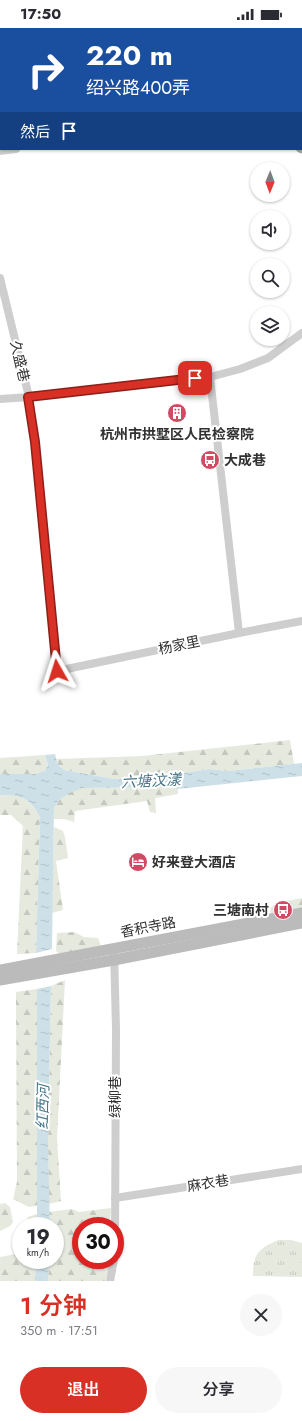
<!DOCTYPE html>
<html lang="zh">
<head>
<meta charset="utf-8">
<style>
	:root { --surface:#fff; --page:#f7f7f7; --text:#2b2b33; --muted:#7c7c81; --accent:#d93025 }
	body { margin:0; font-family:Jost,"Noto Sans SC",sans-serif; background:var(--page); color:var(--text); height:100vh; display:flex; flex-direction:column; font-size:15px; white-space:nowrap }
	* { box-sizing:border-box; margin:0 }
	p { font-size:13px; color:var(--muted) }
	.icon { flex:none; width:22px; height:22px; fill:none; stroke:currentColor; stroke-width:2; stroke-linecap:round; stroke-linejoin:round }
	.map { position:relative; height:1253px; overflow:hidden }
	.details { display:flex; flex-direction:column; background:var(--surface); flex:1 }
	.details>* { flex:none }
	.top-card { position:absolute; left:0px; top:0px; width:302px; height:122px; box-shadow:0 1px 3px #0004; background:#1a4fa0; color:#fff; overflow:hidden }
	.needle { width:26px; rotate:181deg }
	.buttons { position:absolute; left:250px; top:134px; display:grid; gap:8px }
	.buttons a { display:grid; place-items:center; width:40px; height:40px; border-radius:50%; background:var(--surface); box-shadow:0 1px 3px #0004; font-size:20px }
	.speed { position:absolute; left:12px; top:1189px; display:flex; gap:8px; font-size:20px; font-weight:700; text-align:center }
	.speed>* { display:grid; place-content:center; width:52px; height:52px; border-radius:50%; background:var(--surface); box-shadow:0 1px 3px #0004; line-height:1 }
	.speed small { font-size:10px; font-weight:400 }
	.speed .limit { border:6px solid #d22; background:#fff; color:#111 }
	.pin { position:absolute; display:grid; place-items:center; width:34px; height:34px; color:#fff; margin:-17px; border-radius:8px; box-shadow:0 2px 6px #0006 }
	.me { position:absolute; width:44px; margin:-22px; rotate:354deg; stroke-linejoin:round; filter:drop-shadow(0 0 3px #0008) }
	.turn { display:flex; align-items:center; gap:14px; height:84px; padding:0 20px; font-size:18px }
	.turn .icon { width:52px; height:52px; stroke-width:2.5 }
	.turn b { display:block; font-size:28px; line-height:34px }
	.then { display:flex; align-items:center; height:38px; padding:0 20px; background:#0003; gap:8px; font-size:15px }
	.round { display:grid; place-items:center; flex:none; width:42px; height:42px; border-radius:21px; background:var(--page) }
	.headline { display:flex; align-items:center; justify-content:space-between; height:68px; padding:0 20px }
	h1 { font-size:24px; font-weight:600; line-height:30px; color:var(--accent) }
	.action { display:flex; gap:8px; margin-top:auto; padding:8px 20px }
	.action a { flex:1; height:46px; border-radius:24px; background:var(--accent); color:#fff; font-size:16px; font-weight:600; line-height:46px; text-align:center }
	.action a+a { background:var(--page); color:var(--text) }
	.status { display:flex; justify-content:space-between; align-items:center; height:28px; padding:0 20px; background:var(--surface); direction:ltr }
	.status svg { height:11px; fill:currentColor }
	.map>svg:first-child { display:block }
	.grass { fill:url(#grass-tufts) }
	.forest { fill:url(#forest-firs) }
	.water { fill:url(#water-ripples) }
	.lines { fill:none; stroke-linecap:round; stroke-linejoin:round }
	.minor { stroke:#cecece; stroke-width:8 }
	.secondary { stroke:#bbb; stroke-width:11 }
	.primary { stroke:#a9a9a9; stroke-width:13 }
	.route-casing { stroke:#8d1f18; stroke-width:10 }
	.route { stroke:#d93025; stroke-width:7 }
	.labels { text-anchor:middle; stroke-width:4; stroke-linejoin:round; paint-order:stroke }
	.street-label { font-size:14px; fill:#313131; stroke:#fff }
	.poi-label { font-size:14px; font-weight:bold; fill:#313131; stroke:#fff; text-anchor:start }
	.water-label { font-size:15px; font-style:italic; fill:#48788a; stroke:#fff }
</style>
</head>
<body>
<div class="status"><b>17:50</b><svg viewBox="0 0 49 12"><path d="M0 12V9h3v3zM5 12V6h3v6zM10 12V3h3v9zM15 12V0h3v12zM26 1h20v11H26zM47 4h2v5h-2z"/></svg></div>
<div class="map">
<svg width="302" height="1253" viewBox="0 0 302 1253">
	<defs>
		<pattern id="grass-tufts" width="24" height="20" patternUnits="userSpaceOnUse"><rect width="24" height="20" fill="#e5e9de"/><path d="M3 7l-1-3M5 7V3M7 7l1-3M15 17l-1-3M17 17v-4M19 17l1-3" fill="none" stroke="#c5c8bf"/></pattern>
		<pattern id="forest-firs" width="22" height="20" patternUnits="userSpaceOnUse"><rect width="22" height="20" fill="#e5e9de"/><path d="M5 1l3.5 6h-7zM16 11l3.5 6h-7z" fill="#c5c8bf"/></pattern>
		<pattern id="water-ripples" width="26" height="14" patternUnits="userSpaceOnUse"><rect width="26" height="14" fill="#cde0e7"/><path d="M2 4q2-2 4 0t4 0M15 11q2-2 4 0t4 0" fill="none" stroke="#b0c1c7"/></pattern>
	</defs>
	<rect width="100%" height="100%" fill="#fff"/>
	<path class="grass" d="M 278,1212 L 291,1212 L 302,1215 L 302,1249 L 253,1248 C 253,1226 258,1221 278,1212 Z"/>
	<g class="forest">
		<polygon points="290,712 294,736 228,743 209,741 159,749 115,751 64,742 58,737 57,731 142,728"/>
		<polygon points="45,727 48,737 46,743 35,746 0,746 0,730"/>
		<polygon points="164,759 178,761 178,766 155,770 156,785 150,784 147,773 75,783 74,794 64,791 54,791 54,780 59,772 69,764 83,760"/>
		<path d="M 0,767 C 22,767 28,770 40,789 L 36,925 L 17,926 L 23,798 L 11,787 L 0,787 Z"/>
		<polygon points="54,799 63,803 65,809 68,830 56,833 63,882 52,885"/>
		<polygon points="302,870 302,880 271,885 270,880 277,875"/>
		<polygon points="74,904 84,909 98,910 101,918 60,926 56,923 57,905"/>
		<polygon points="65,952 57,1110 61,1173 49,1176 48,1114 51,958"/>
		<polygon points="37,961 37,1178 29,1179 13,1171 17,1154 16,964"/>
		<polygon points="5,1175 10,1179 13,1194 10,1198 0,1203 0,1176"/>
		<polygon points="111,1180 110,1198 81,1198 81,1232 109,1232 108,1244 105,1253 48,1253 49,1232 55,1232 55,1198 50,1198 49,1184 72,1181 79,1184"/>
		<polygon points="37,1186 37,1198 25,1198 28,1189"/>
		<polygon points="21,1225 21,1232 36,1232 35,1253 0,1253 0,1229"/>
	</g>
	<g class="water">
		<path d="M 55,726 L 58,737 L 64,742 L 115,751 L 159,749 L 209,741 L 228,743 L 302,735 L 302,748 L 178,761 L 164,759 L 83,760 L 69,765 L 59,772 L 54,780 L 52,921 L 36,925 L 40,789 C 29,770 22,767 0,767 L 0,746 L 35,746 L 45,743 L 48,737 L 45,727 Z"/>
		<polygon points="51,958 48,1114 50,1198 37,1198 37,961"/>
		<polygon points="36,1232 49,1232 48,1253 35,1253"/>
	</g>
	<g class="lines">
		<g class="minor">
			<polyline points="0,123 16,121"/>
			<polyline points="0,250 29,369 35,414 57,643 239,605 302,593"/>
			<polyline points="210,349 239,605"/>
			<polyline points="0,371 29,369 210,349 240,341 268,330 302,305"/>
			<polyline points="114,921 116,1001 115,1216"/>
			<polyline points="115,1170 302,1141"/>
			<polyline points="110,1253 114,1232"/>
		</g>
		<g class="secondary">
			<polyline points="0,942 302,885"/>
			<polyline points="0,952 114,932 302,895"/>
		</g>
		<g class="primary">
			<polyline points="210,0 211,1"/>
			<polyline points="241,0 242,1"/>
			<polyline points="301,80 302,81"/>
			<polyline points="301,118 302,119"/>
		</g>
	</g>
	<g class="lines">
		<g class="route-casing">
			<polyline id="route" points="57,643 35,414 28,369 195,350"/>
		</g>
		<use href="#route" class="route"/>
	</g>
	<defs>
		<g id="building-disc" transform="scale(1)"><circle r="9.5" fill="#d14a63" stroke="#fff"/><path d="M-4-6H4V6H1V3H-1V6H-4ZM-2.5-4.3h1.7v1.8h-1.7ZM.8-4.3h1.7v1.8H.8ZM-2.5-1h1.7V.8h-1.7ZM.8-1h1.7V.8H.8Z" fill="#fff"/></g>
		<g id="bus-disc" transform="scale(1)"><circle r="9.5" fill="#d14a63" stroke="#fff"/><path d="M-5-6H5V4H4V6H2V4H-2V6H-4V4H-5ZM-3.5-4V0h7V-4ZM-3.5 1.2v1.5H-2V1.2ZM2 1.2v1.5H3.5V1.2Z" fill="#fff"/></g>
		<g id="hotel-disc" transform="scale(1)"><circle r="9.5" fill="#d14a63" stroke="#fff"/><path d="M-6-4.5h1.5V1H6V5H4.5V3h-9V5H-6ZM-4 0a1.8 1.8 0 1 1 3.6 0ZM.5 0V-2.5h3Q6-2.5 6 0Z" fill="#fff"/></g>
	</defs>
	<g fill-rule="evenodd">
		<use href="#building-disc" x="177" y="385"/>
		<use href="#bus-disc" x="210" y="432"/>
		<use href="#hotel-disc" x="138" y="834"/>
		<use href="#bus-disc" x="283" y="882"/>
	</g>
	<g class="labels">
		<g class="street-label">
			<text transform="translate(20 333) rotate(77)" y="5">久盛巷</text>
			<text transform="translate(179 617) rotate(-12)" y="5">杨家里</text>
			<text transform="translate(148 899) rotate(-11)" y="5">香积寺路</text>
			<text transform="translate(115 1069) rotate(-90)" y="5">绿柳巷</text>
			<text transform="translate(208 1155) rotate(-9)" y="5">麻衣巷</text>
		</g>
		<g class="poi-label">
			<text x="177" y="411" text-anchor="middle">杭州市拱墅区人民检察院</text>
			<text x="224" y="437">大成巷</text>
			<text x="152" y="839">好来登大酒店</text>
			<text x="269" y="887" text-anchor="end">三塘南村</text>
		</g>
		<g class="water-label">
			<text transform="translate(151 753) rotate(-3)" y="5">六塘汶漾</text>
			<text transform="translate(43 1079) rotate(-89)" y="5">红西河</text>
		</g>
	</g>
</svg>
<div class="buttons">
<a><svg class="needle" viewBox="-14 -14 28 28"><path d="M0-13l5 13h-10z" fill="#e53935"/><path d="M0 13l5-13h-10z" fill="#7c7c81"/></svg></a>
<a><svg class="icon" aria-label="sound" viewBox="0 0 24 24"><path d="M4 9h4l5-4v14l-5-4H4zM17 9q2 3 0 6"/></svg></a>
<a><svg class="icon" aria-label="search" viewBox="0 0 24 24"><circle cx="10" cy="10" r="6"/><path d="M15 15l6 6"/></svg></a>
<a><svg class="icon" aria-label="layers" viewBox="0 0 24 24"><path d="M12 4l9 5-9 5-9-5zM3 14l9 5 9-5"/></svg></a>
</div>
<div class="speed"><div>19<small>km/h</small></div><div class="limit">30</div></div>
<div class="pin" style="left:195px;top:350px;background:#d93025"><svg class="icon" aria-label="arrive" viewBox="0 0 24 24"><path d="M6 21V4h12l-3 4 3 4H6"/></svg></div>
<svg class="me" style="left:57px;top:643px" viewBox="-20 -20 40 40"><path d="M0-17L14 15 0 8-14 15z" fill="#d93025" stroke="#fff" stroke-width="4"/></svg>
<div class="top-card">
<div class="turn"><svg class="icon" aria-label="right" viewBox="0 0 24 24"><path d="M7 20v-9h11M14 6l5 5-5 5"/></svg><div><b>220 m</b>绍兴路400弄</div></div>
<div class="then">然后<svg class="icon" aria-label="arrive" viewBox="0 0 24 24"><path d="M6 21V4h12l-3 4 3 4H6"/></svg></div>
</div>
</div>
<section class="details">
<div class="headline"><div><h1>1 分钟</h1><p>350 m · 17:51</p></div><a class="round"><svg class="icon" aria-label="close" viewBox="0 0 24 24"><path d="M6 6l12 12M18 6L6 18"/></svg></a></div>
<div class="action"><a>退出</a><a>分享</a></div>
</section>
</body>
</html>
